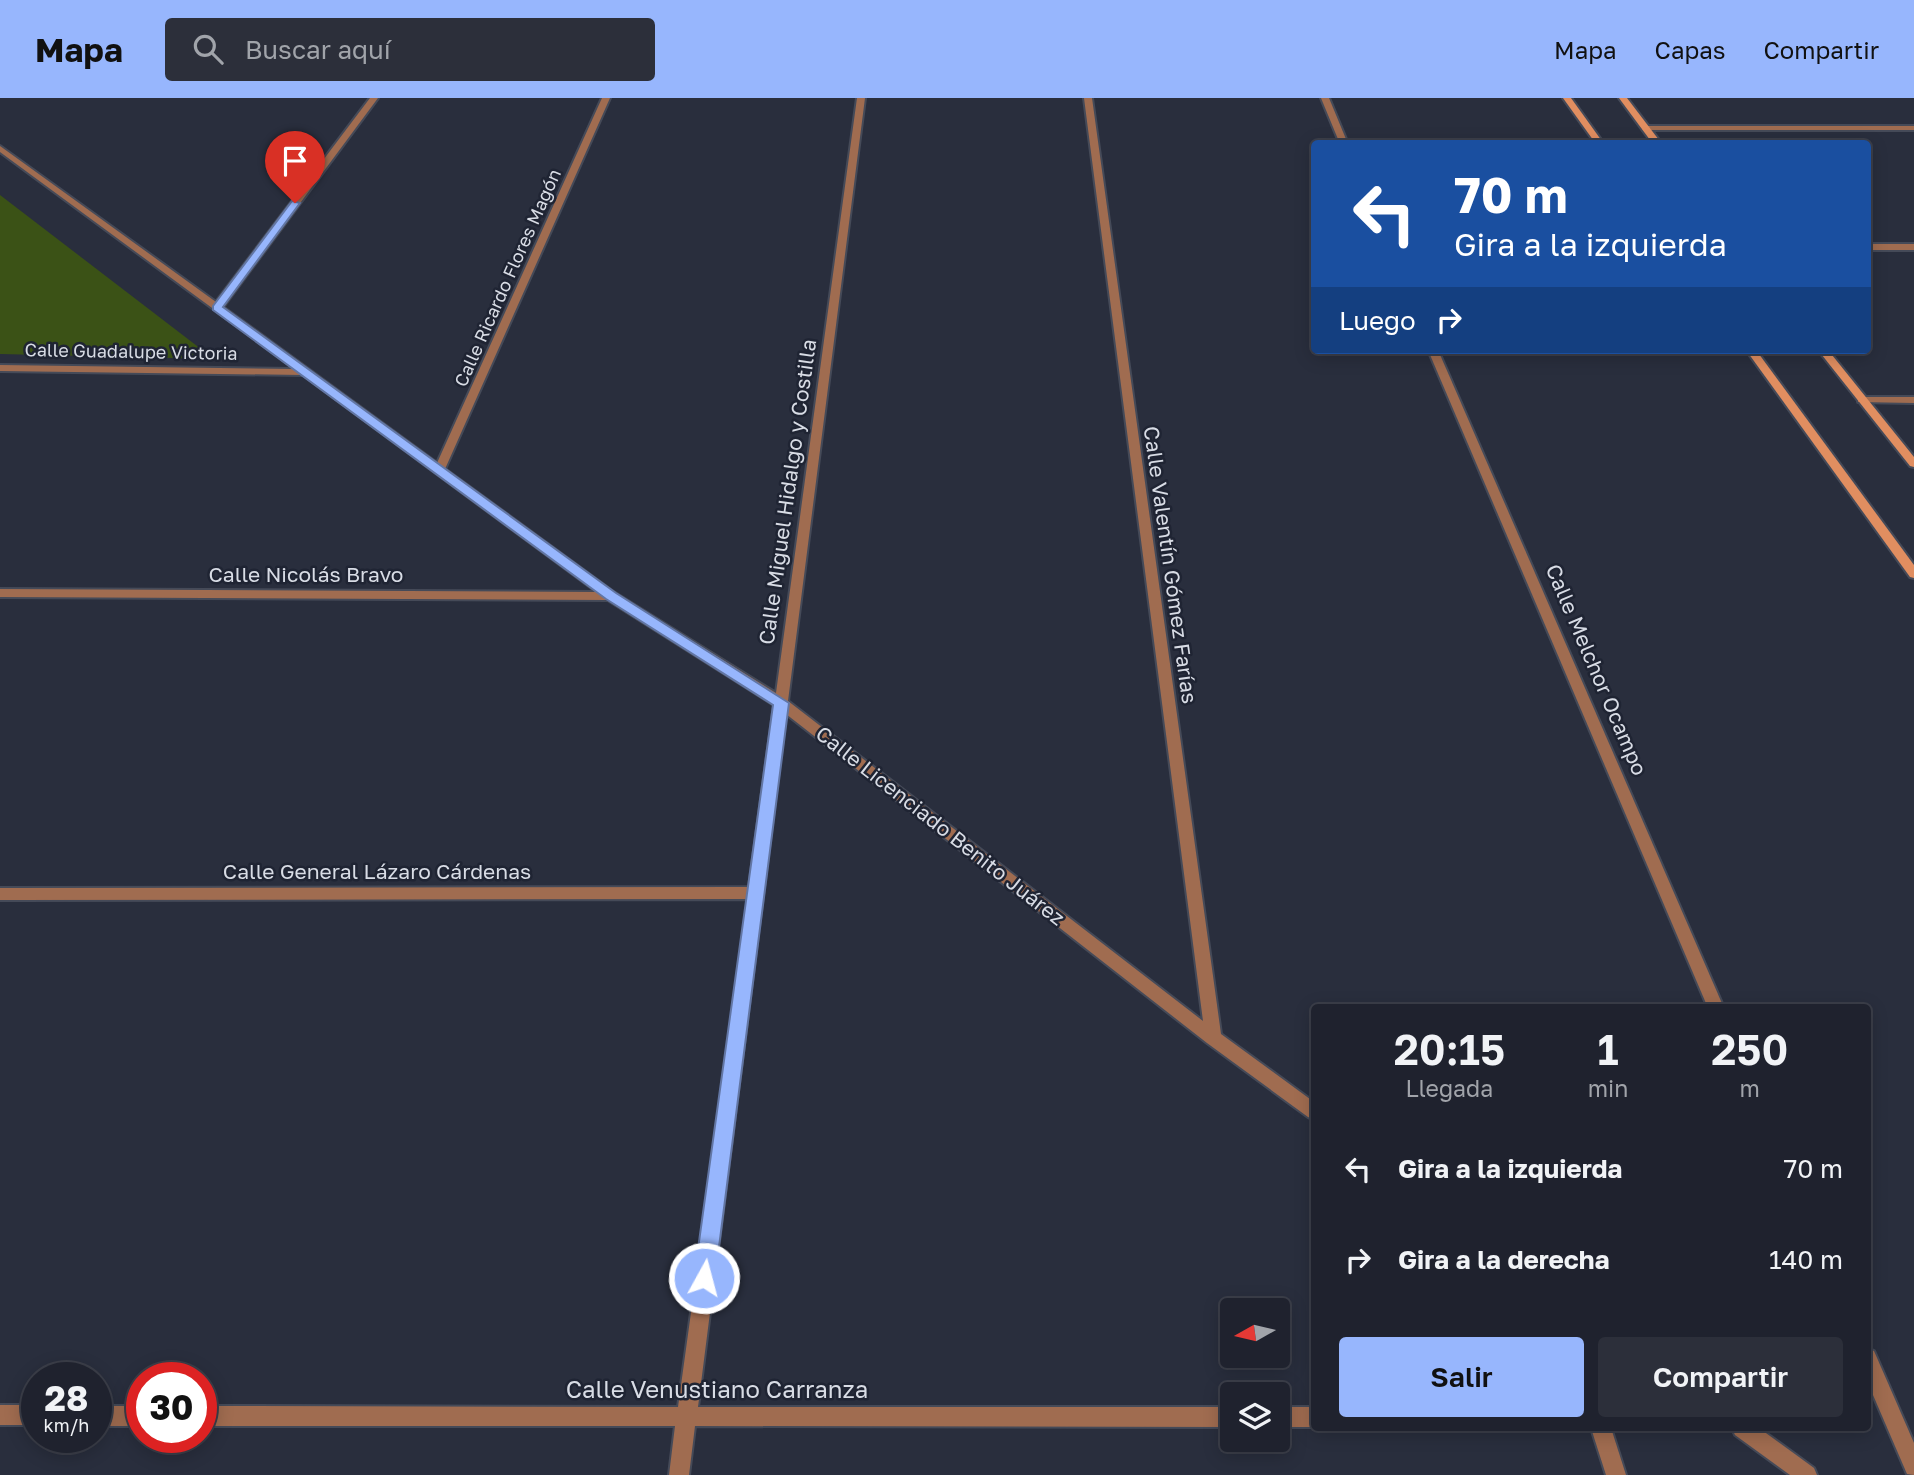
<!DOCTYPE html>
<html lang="es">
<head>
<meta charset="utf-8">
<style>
	:root { --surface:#1f222e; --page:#2c2f3a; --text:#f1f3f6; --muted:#a1a4aa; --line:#3c3f4a; --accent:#97b6fd }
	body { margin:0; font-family:"Golos Text",sans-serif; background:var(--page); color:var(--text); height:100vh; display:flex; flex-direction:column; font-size:26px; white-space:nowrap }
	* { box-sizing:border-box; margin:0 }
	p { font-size:23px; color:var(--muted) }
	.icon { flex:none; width:38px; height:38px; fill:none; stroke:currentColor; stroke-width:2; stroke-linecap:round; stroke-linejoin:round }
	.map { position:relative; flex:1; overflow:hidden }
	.panel { position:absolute; left:1311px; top:906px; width:560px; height:427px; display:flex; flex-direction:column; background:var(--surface); border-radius:7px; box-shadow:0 4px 18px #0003,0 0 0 2px var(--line) }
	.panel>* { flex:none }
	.banner { position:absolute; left:1311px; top:42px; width:560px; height:214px; border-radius:7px; box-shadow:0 4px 18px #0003,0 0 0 2px var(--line); background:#1a4fa0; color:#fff; overflow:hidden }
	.needle { width:46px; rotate:262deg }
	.tools { position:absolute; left:1220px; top:1200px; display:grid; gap:14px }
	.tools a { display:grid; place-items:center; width:70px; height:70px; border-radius:7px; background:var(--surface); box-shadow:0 4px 18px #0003,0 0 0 2px var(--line); font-size:35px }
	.speed { position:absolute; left:21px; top:1264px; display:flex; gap:14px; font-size:35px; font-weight:700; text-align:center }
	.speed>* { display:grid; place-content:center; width:91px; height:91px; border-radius:50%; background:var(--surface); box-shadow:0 4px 18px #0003,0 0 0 2px var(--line); line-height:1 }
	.speed small { font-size:18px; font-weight:400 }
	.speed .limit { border:10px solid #d22; background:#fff; color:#111 }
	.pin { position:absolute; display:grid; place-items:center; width:60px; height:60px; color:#fff; margin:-72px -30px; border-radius:50% 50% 50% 0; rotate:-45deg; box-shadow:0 0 7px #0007 }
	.pin .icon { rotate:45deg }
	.me { position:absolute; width:77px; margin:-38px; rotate:7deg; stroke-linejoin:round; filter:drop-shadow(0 0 5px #0008) }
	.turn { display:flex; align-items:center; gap:24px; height:147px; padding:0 28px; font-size:32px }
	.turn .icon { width:91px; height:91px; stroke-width:2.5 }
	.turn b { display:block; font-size:49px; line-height:60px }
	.then { display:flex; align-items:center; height:66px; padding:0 28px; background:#0003; gap:14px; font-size:26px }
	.eta { display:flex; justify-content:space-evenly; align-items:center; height:119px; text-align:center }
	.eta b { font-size:42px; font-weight:600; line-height:49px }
	.cta { display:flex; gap:14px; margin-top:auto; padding:14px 28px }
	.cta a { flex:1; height:80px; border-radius:7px; background:var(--accent); color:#111; font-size:28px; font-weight:600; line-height:80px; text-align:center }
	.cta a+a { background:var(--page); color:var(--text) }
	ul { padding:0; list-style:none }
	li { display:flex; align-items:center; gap:21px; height:91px; padding:0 28px }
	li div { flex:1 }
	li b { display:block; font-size:26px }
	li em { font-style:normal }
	header { display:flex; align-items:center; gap:42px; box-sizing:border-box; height:98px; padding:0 35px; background:var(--accent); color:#111 }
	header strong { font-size:33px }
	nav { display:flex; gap:38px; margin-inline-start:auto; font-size:24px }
	.search { width:490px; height:63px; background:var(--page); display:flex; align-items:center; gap:18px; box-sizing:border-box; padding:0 24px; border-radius:7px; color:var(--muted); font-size:26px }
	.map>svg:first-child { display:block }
	.green { fill:#3b5216 }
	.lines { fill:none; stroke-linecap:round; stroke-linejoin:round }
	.street-casing { stroke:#454a58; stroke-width:4 }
	.secondary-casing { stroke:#454a58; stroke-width:4 }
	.street { fill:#a06c50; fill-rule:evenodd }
	.secondary { fill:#e18e60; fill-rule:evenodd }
	.route { fill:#97b6fd; stroke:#6276a4; stroke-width:2 }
	.labels { text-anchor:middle; stroke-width:5; stroke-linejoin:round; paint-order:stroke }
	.far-street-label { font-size:18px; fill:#d8dce5; stroke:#1f2433 }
	.street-label { font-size:21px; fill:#d8dce5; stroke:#1f2433 }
	.near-street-label { font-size:24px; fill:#d8dce5; stroke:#1f2433 }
</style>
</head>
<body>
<header>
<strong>Mapa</strong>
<div class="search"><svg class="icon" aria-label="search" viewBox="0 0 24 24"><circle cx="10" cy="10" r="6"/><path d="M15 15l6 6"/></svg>Buscar aquí</div>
<nav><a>Mapa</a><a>Capas</a><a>Compartir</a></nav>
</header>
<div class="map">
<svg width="1914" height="1377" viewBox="0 0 1914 1377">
	<rect width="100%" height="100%" fill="#292e3d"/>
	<polygon class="green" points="0,97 214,261 0,256"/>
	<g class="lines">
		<g class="street-casing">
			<g id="street">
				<polygon points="370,0 378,0 223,209 437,365 602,0 610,0 445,371 615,495 776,595 857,0 865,0 788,603 1203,923 1084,0 1092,0 1221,936 1314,1004 1314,1022 1308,1019 1207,945 786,616 698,1309 1232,1309 1232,1329 695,1328 689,1377 669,1377 675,1328 201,1328 201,1308 678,1309 748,801 0,802 0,790 749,789 774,607 608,502 0,499 0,491 597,494 303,277 0,273 0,267 295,271 0,54 0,48 216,204"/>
				<polygon points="1321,0 1329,0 1348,46 1340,46"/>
				<polygon points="1646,28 1914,28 1914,32 1643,32 1642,30"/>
				<rect x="1867" y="146" width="47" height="6"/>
				<polygon points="1428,252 1438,252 1724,910 1708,910"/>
				<polygon points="1862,299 1914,299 1914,305 1858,304 1858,300"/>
				<polygon points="1867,1250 1874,1253 1914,1345 1914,1377 1907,1376 1867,1283"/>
				<rect x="0" y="1307" width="37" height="20"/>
				<rect x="96" y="1308" width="46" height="20"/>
				<rect x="1278" y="1309" width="36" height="20"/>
				<polygon points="1591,1330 1611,1330 1626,1377 1606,1377"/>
				<polygon points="1732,1330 1759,1330 1814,1370 1817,1377 1790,1377 1735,1337"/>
			</g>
		</g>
		<g class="secondary-casing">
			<g id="secondary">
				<polygon points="1563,0 1571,0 1604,46 1596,46"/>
				<polygon points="1619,0 1627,0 1662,46 1653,46"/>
				<polygon points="1746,252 1756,252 1914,467 1914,480 1910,479"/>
				<polygon points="1818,252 1828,252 1914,359 1914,369 1910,368"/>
			</g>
		</g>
		<use href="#street" class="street"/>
		<use href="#secondary" class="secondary"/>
	</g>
	<polygon class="route" points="292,103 300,105 223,209 616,495 789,605 715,1180 712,1188 704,1191 697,1188 694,1180 773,607 606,501 213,212 213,208"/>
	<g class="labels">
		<g class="far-street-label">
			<text transform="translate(508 180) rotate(-66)" y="6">Calle Ricardo Flores Magón</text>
			<text transform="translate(131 254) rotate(1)" y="6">Calle Guadalupe Victoria</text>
		</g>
		<g class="street-label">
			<text transform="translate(788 394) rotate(-82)" y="7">Calle Miguel Hidalgo y Costilla</text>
			<text transform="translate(1170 467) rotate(82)" y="7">Calle Valentín Gómez Farías</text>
			<text x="306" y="484">Calle Nicolás Bravo</text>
			<text transform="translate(1596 572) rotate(67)" y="7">Calle Melchor Ocampo</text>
			<text transform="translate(940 728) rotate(38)" y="7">Calle Licenciado Benito Juárez</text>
			<text x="377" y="781">Calle General Lázaro Cárdenas</text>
		</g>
		<g class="near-street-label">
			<text x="717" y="1300">Calle Venustiano Carranza</text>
		</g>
	</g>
</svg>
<div class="tools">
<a><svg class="needle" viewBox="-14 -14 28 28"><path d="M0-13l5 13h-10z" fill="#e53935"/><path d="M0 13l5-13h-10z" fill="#a1a4aa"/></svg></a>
<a><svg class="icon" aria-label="layers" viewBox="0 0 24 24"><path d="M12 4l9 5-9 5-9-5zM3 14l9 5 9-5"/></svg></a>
</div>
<div class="speed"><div>28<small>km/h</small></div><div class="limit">30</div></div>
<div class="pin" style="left:295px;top:105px;background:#d93025"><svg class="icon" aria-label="arrive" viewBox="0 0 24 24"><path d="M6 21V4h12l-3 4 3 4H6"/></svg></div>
<svg class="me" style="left:704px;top:1180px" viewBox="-20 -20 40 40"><circle r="17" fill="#97b6fd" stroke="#fff" stroke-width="3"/><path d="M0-11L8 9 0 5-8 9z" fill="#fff"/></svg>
<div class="banner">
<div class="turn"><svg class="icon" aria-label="left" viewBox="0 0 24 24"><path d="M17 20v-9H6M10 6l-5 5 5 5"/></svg><div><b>70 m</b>Gira a la izquierda</div></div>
<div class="then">Luego<svg class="icon" aria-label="right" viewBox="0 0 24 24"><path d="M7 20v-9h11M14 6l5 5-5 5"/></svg></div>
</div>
<section class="panel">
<div class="eta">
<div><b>20:15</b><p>Llegada</p></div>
<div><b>1</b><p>min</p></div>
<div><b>250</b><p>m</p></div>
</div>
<ul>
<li><svg class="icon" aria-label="left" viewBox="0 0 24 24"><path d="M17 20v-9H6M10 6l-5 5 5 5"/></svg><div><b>Gira a la izquierda</b></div><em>70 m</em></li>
<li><svg class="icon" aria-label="right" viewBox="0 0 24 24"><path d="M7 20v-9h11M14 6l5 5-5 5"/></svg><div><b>Gira a la derecha</b></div><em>140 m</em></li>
</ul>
<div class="cta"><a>Salir</a><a>Compartir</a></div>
</section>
</div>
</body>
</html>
